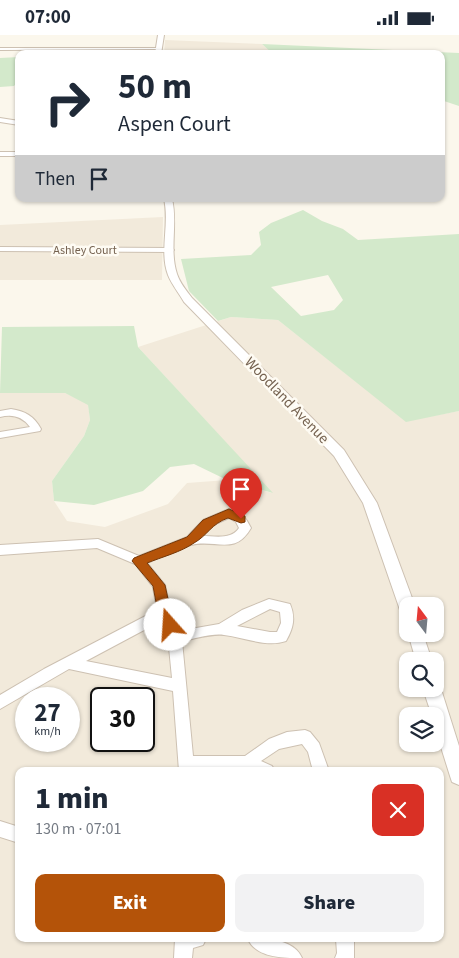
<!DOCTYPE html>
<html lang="en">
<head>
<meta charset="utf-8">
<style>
	:root { --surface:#fff; --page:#f2f2f3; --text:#1f2937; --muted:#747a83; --accent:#b45309 }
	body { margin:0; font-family:"Source Sans 3",sans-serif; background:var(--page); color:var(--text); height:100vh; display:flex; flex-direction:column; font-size:19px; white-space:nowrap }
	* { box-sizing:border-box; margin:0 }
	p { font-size:16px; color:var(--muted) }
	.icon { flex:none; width:28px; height:28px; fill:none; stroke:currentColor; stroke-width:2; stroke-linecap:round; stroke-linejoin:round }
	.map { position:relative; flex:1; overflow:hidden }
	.sheet { position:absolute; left:15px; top:732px; width:429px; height:175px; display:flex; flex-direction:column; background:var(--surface); border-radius:10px; box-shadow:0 1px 4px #0004 }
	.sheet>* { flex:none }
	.banner { position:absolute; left:15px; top:15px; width:430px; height:152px; border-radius:10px; box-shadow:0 1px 4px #0004; background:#fff; color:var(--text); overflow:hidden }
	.needle { width:32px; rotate:344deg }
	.controls { position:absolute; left:399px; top:562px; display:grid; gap:10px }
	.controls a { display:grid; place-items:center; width:45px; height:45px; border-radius:10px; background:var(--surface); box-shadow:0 1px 4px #0004; font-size:25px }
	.speed { position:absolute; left:15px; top:652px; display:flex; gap:10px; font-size:25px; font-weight:700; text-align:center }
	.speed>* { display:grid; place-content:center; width:65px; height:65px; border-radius:50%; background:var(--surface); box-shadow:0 1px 4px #0004; line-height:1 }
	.speed small { font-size:12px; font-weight:400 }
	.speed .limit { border:2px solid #111; border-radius:8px; background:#fff; color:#111 }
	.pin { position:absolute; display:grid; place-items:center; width:42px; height:42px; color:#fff; margin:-51px -21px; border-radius:50% 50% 50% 0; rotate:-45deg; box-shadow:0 0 5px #0007 }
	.pin .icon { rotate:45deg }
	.me { position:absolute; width:55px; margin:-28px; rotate:341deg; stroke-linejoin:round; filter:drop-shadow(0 0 4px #0008) }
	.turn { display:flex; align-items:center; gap:18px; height:105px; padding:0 20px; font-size:22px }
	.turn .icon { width:65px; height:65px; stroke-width:2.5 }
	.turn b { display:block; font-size:35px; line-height:42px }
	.then { display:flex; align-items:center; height:48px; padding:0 20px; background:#0003; gap:10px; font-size:19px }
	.round { display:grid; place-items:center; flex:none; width:52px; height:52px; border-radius:10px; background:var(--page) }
	.overview { display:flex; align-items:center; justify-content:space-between; height:85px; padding:0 20px }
	h1 { font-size:30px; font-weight:800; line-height:38px }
	.action { display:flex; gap:10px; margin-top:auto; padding:10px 20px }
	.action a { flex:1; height:58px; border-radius:10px; background:var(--accent); color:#fff; font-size:20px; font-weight:800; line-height:58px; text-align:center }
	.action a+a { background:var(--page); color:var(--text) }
	.status { display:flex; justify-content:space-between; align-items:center; height:35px; padding:0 25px; background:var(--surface); direction:ltr }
	.status svg { height:14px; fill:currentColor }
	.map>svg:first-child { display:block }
	.residential { fill:#f2eadb; fill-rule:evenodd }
	.green { fill:#d3e9cb; fill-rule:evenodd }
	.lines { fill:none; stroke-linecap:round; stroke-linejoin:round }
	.minor-casing { stroke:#cdc1b2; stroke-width:2 }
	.tertiary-casing { stroke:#cdc1b2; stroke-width:2 }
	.minor { fill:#fff; fill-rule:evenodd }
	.tertiary { fill:#fff; fill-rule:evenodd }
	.route { fill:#b45309; stroke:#753606 }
	.labels { text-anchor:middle; stroke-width:5; stroke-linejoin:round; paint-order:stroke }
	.far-street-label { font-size:12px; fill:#756250; stroke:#fefbf3 }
	.street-label { font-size:15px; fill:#756250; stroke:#fefbf3 }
</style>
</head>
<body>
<div class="status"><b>07:00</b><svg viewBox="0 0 49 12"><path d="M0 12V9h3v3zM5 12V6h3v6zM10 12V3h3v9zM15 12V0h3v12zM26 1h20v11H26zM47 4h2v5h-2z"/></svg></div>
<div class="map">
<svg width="459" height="923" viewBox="0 0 459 923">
	<rect width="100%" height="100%" fill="#fbf7ec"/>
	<g class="residential">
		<polygon points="165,5 262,9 273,19 164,19"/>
		<polygon points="163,182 162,245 0,245 0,190"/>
		<path d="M 231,282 L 278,285 L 406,386 L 459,376 L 459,923 L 0,923 L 0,358 L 65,358 L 88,369 L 90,385 L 84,401 L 52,446 L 54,466 L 67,486 L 105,492 L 168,469 L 187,448 L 227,445 L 272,458 L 138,312 ZM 408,571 L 435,571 L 435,599 L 408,599 ZM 408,626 L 435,626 L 435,654 L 408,654 ZM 26,664 L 69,664 L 69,706 L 26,706 ZM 101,664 L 144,664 L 144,706 L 101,706 ZM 408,681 L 435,681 L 435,709 L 408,709 ZM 19,736 L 440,736 L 440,904 L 19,904 Z"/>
	</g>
	<g class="green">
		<polygon points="262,9 459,18 459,71 441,65 441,19 273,19"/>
		<polygon points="19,22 19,45 14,51 0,52 0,23"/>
		<path d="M 303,175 L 322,186 L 343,194 L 358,205 L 459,199 L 459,376 L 406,387 L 278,285 L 231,282 L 218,286 L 189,256 L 181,224 L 251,220 L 261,210 L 259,197 L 271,188 ZM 328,240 L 343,265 L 334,275 L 301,281 L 271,252 Z"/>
		<polygon points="134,291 138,312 273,458 227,445 194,429 170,432 143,456 94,470 54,466 52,446 84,401 90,385 88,370 65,358 0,358 2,292"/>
	</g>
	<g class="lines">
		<g class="minor-casing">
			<g id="minor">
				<polygon points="0,13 158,13 160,14 0,15"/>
				<polygon points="233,16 240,18 240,19 231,18"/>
				<polygon points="0,83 19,86 19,90 0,87"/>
				<rect x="0" y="117" width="19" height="4"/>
				<polygon points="0,212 170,213 174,215 170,217 0,216"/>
				<path d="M 11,374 C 25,376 34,381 41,394 L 40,396 L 0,403 L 0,397 L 30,392 C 22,381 12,379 0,382 L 0,376 Z"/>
				<path d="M 229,474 C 242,478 245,481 251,493 C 235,521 216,504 191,510 C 177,513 161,522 147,528 L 165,550 L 171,578 L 179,596 L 219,589 L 242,575 L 269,564 L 290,569 C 296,583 293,594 286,606 C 266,613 244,602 224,600 C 212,598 195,604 182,606 L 193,721 L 245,721 L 269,704 L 287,697 L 305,695 L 310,697 L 319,708 L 329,736 L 313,736 L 308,717 L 302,709 L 279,714 L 261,726 L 272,731 L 275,736 L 179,736 L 173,656 L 69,634 L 0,674 L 0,660 L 44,634 L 157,575 L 153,552 L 135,529 L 97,513 L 0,520 L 0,510 L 98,504 L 139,521 L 187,502 L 203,485 ZM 229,483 L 236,487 L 239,493 C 231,505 215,501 202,501 L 211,491 ZM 270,574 L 280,577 L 281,588 L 277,597 L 270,597 L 237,591 ZM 161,586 L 168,602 L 172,643 L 86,626 Z"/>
				<polygon points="0,786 19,792 19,808 0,802"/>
				<polygon points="175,904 206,904 203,910 193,913 192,923 174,923"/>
				<path d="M 248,904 C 265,903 294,904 302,923 C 284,923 256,923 248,904 Z"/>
				<polygon points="336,904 354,904 354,923 335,923 337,918"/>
			</g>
		</g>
		<g class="tertiary-casing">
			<g id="tertiary">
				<polygon points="158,0 164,0 161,19 155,19"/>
				<path d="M 164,164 L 172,164 C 178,188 169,215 177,239 C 180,248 186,255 192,263 L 344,415 L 377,468 L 415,571 L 408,571 L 408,581 L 402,580 L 400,575 L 363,468 L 334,421 L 184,267 C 179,258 172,250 168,240 C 159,216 170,189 164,164 Z"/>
				<polygon points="408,598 423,599 432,626 416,626"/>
				<polygon points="435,647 441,654 459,711 459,750 452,747 450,741 435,693 435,681 432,681 423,654 435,654"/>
			</g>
		</g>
		<use href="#minor" class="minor"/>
		<use href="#tertiary" class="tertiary"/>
	</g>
	<path class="route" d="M 229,474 L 245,481 L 245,487 L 241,488 L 228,483 C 211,489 208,500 194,508 C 181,517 162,522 147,528 L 165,550 L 171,578 L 177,590 L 175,594 L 165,594 L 158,578 L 153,551 L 132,526 L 134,523 L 187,502 L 203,485 Z"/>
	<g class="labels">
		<g class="far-street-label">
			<text x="85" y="219">Ashley Court</text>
		</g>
		<g class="street-label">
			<text transform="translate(287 365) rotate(46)" y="5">Woodland Avenue</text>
		</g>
	</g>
</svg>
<div class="controls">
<a><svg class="needle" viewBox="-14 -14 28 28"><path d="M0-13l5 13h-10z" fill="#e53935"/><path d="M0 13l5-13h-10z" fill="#747a83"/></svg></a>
<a><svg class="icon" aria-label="search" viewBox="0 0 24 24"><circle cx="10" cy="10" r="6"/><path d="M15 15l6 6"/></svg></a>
<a><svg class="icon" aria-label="layers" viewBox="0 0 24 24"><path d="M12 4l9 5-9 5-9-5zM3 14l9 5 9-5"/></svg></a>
</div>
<div class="speed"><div>27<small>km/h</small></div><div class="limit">30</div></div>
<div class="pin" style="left:241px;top:484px;background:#d93025"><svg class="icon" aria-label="arrive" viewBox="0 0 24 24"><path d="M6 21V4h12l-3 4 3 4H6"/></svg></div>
<svg class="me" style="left:170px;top:590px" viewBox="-20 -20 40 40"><circle r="19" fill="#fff"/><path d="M0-13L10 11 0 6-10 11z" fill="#b45309"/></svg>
<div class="banner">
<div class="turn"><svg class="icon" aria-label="right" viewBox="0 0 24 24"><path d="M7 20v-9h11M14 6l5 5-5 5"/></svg><div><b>50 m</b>Aspen Court</div></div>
<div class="then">Then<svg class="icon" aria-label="arrive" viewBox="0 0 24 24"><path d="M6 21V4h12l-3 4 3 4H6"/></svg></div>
</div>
<section class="sheet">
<div class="overview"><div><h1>1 min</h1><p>130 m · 07:01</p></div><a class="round" style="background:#d93025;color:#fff"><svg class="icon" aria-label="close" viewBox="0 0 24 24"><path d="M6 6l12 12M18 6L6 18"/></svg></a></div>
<div class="action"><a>Exit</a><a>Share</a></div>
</section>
</div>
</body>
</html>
